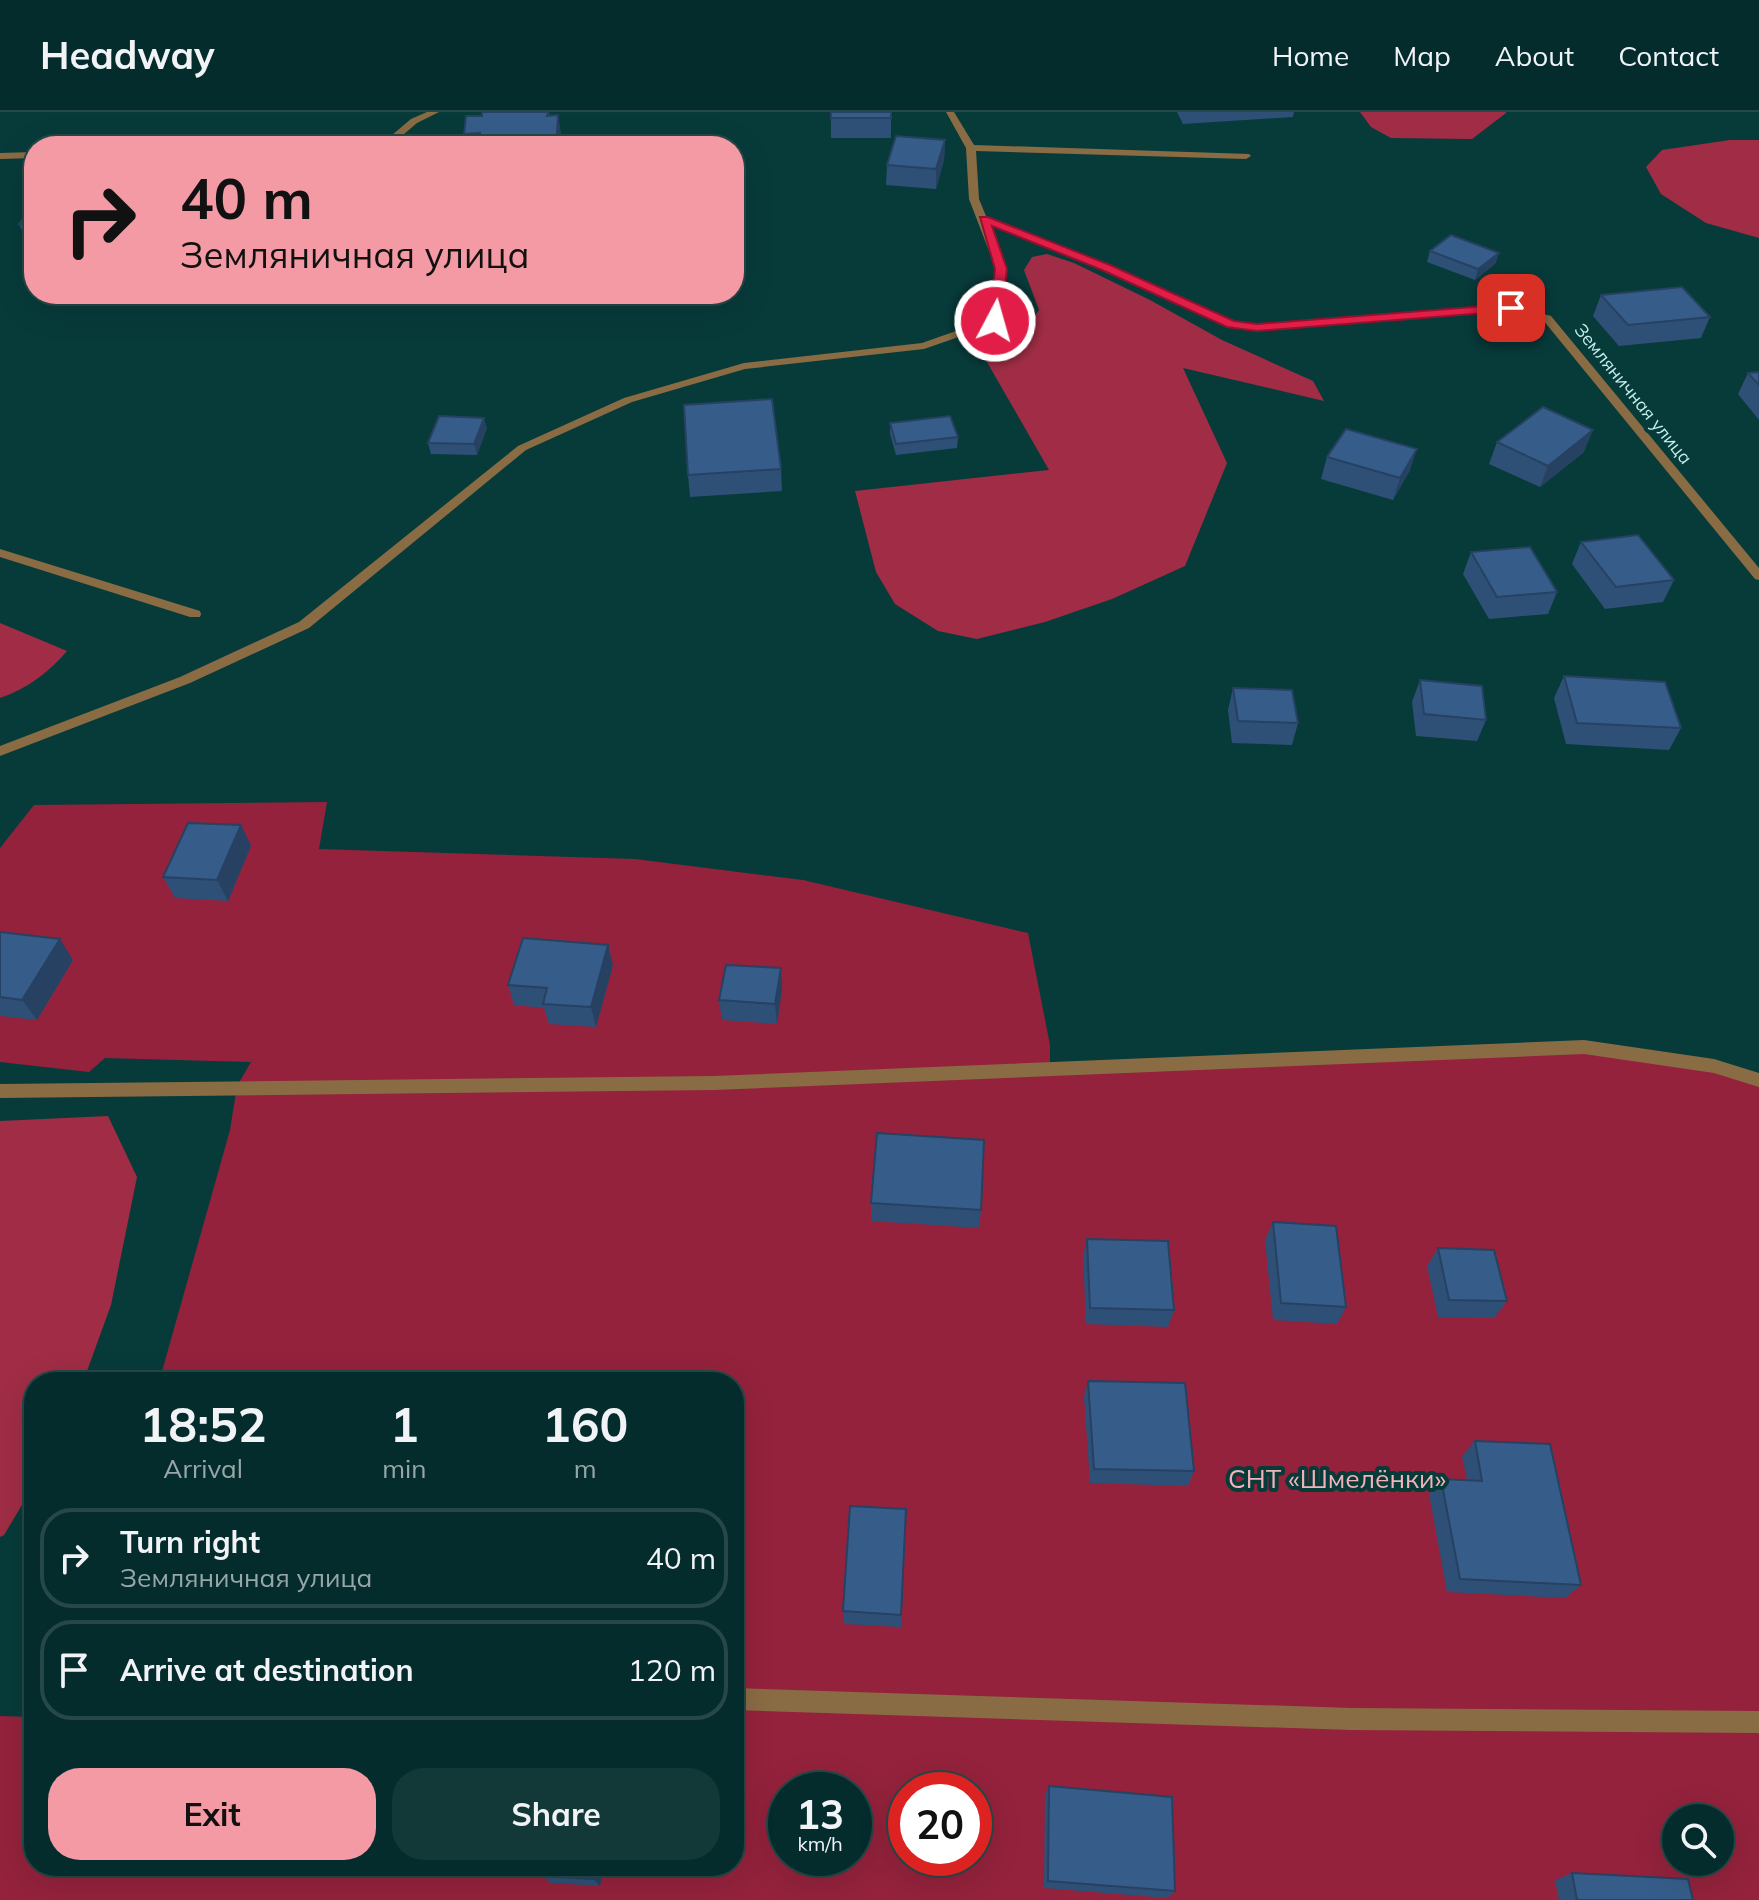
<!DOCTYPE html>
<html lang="en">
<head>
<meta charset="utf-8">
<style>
	:root { --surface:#052c2c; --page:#133838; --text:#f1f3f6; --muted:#97a7a9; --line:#264848; --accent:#f49aa4 }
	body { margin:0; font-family:Mulish,sans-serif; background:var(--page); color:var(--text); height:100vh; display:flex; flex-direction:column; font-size:30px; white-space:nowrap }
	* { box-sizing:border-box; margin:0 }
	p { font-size:26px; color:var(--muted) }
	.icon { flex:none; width:44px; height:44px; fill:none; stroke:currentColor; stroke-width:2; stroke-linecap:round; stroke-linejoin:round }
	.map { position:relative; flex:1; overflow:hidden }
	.panel { position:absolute; left:24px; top:1260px; width:720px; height:504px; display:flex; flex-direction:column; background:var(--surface); border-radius:32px; box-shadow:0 8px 32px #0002,0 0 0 2px var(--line) }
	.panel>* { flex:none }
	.top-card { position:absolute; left:24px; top:24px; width:720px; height:168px; border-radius:32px; box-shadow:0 8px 32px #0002,0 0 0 2px var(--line); background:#f49aa4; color:#111; overflow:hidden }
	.controls { position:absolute; left:1662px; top:1692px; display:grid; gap:16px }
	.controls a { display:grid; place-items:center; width:72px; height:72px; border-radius:50%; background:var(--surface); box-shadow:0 8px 32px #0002,0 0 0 2px var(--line); font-size:40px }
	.speed { position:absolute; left:768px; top:1660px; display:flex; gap:16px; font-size:40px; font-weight:700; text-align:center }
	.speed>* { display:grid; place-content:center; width:104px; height:104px; border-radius:50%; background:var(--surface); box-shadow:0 8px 32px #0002,0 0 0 2px var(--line); line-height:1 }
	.speed small { font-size:20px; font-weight:400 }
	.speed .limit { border:12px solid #d22; background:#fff; color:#111 }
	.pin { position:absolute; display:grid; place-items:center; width:68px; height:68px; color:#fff; margin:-34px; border-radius:16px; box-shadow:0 4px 12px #0006 }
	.me { position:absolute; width:88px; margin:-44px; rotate:6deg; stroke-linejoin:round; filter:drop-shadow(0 0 6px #0008) }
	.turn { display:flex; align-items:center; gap:28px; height:168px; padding:0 24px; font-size:36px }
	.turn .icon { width:104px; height:104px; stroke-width:2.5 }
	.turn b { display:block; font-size:56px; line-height:68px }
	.eta { display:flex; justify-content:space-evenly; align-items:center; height:136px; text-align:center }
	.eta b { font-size:48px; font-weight:700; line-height:56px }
	.cta { display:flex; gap:16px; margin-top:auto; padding:16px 24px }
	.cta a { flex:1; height:92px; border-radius:32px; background:var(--accent); color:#111; font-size:32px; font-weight:700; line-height:92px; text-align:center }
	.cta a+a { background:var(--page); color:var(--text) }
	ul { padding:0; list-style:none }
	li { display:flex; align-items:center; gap:24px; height:100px; margin:0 16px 12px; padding:0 8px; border:4px solid var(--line); border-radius:32px }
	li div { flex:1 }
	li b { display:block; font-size:30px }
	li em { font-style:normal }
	header { display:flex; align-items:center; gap:48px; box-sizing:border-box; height:112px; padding:0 40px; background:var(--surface); border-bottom:2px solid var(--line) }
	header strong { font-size:38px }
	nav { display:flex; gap:44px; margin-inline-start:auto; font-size:28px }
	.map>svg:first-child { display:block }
	.green { fill:#94223c; fill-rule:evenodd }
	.forest { fill:#a02d45 }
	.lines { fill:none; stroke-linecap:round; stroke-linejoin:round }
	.lane { fill:#8a6c44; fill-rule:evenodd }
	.wall { fill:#2e5077 }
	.shaded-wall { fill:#264161 }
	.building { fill:#365d8a; stroke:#264161; stroke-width:2 }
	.route { fill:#e11d48; stroke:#92132f; stroke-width:2 }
	.labels { text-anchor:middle; stroke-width:8; stroke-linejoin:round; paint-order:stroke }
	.far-street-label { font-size:18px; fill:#c4edeb; stroke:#073b3a }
	.near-park-label { font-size:26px; fill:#f1b3b8; stroke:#073b3a }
</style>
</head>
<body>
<header>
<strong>Headway</strong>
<nav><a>Home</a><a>Map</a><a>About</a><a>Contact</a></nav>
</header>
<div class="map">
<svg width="1759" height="1788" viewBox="0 0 1759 1788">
	<rect width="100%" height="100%" fill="#073b3a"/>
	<path class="green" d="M 327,690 L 319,737 L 635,747 L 803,768 L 1028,821 L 1050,933 L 1050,957 L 1584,935 L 1759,968 L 1759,1788 L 0,1788 L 0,1604 L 34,1605 L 34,1754 L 734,1754 L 734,1270 L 159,1270 L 230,1018 L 237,974 L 251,950 L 105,946 L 89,960 L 0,950 L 0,736 L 34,693 ZM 786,1678 L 854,1678 L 854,1746 L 786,1746 ZM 906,1678 L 974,1678 L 974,1746 L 906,1746 ZM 1676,1706 L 1720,1706 L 1720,1750 L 1676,1750 Z"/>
	<g class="forest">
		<polygon points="1360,0 1506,0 1506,1 1472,27 1391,26 1371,15"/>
		<polygon points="1730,28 1759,28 1759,126 1706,111 1661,82 1646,55 1662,38"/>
		<polygon points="1047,142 1074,151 1150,188 1222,228 1313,269 1324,289 1183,256 1227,351 1185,454 1112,487 1045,510 977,527 938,519 895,492 876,460 855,379 1049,358 976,231 1028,213 1039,198 1024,158 1032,145"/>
		<path d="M 0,511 L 67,539 C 49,560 27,577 0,586 Z"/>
		<polygon points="108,1004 137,1065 111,1193 83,1270 34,1270 34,1373 4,1423 0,1425 0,1009"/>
	</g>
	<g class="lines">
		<g class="lane">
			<polygon points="427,0 439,0 417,11 390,34 379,34 411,7"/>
			<polygon points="946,0 954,0 974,33 1249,42 1251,44 1246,47 976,39 979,87 986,104 1110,153 1234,209 1257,213 1511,193 1551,204 1759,456 1759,468 1755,467 1543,208 1511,199 1257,219 1227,214 1102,157 989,112 1006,157 999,211 924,237 745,257 632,290 526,338 309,516 190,571 0,644 0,634 180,565 299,510 518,334 624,286 744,251 922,231 990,207 996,157 969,87 966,36"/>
			<polygon points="34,40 34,46 0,47 0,41"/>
			<polygon points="0,437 200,499 201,502 200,505 190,505 0,445"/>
			<polygon points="1584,928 1714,947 1759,961 1759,975 1714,961 1584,942 714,978 0,986 0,972 714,964"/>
			<polygon points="734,1576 1351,1596 1759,1599 1759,1621 1351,1618 734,1598"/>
		</g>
	</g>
	<g class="wall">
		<polygon points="482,0 549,0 550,4 558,3 561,23 561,34 467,34 464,22 482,4"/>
		<polygon points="891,0 891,26 831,26 831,6"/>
		<polygon points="1177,0 1294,0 1293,5 1183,12"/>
		<polygon points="945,28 944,48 936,77 886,73 887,53"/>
		<polygon points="34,92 34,133 28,132 19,112"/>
		<polygon points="1430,139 1496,151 1475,168 1427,150"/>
		<polygon points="1601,183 1710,205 1701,226 1619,234 1593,204"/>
		<polygon points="1759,260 1759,308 1738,282 1748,261"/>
		<polygon points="890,311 958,325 957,336 896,343 890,322"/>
		<polygon points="487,316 477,343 431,342 428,331"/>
		<polygon points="1497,330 1584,340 1540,375 1489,352"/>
		<polygon points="1327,345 1410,358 1393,388 1321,367"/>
		<polygon points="781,357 782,379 690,385 688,363"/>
		<polygon points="1581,430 1674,468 1663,490 1605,497 1572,452"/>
		<polygon points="1471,440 1557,480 1548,502 1489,507 1463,462"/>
		<polygon points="1564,564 1681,616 1669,638 1566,632 1554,586"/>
		<polygon points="1420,568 1486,608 1477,629 1416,624 1412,590"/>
		<polygon points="1233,576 1298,611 1292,633 1232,631 1228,598"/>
		<polygon points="241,713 251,734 228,789 175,786 163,765"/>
		<polygon points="73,848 37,908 0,904 0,885"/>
		<polygon points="613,853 596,915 549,912 544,896 514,893 508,873"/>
		<polygon points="782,877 777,912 722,908 719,888"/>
		<polygon points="871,1091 981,1098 979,1116 871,1109"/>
		<polygon points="1273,1110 1346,1195 1337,1212 1273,1208 1265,1128"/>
		<polygon points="1087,1127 1174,1198 1168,1215 1086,1212 1083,1145"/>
		<polygon points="1438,1136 1507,1189 1494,1206 1438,1205 1427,1154"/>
		<polygon points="1088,1269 1194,1359 1188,1374 1090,1371 1084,1285"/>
		<polygon points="1475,1329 1581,1473 1565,1486 1447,1480 1429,1382 1441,1367 1467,1368 1462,1344"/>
		<polygon points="906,1397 901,1515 844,1512 843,1499"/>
		<polygon points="1049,1674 1175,1779 1167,1786 1044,1776 1045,1683"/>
		<polygon points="545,1754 603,1754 600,1774 551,1771 543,1764"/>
		<polygon points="1572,1761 1693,1788 1559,1788 1555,1768"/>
	</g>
	<g class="shaded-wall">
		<polygon points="558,3 561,23 561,34 558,34 557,24"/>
		<polygon points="945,28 944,48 936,77 936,57"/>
		<polygon points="1499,141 1496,151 1475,168 1478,157"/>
		<polygon points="484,306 487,316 477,343 474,332"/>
		<polygon points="1593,318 1584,340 1540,375 1548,354"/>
		<polygon points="1417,337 1410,358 1393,388 1400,366"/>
		<polygon points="241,713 251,734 228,789 217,768"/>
		<polygon points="60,827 73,848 37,908 22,888"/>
		<polygon points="608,833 613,853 596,915 591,895"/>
		<polygon points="781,856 782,877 777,912 775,892"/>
		<polygon points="595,1754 603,1754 600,1774 593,1767"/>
	</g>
	<g class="building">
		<polygon points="482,0 548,0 547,4 558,3 557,24 479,28 480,21 464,22 466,4 482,4"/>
		<rect x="831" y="0" width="60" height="6"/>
		<polygon points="896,24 945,28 936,57 887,53"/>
		<polygon points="34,92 34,112 19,112"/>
		<polygon points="1451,123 1499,141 1478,157 1430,139"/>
		<polygon points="1682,175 1710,205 1628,213 1601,183"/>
		<polygon points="1759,260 1759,273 1748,261"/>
		<polygon points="772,287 781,357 688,363 684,293"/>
		<polygon points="1543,295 1593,318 1548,354 1497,330"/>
		<polygon points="439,304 484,306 474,332 428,331"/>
		<polygon points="950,304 958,325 896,332 890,311"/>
		<polygon points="1346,317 1417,337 1400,366 1327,345"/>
		<polygon points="1638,423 1674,468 1616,475 1581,430"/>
		<polygon points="1530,435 1557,480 1497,485 1471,440"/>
		<polygon points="1564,564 1665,570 1681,616 1577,611"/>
		<polygon points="1420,568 1482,574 1486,608 1424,602"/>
		<polygon points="1233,576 1292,578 1298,611 1238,609"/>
		<polygon points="188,711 241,713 217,768 163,765"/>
		<polygon points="0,820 60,827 22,888 0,885"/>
		<polygon points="523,826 608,833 591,895 543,892 547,876 508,873"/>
		<polygon points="726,853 781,856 775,892 719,888"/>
		<polygon points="877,1021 984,1028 981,1098 871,1091"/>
		<polygon points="1273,1110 1336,1114 1346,1195 1281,1191"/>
		<polygon points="1087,1127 1168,1129 1174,1198 1090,1196"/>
		<polygon points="1438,1136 1494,1138 1507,1189 1449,1188"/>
		<polygon points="1088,1269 1185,1271 1194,1359 1094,1357"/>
		<polygon points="1475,1329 1550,1332 1581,1473 1460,1467 1441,1367 1482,1369"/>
		<polygon points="850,1394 906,1397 901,1503 843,1499"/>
		<polygon points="1049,1674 1172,1685 1175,1779 1048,1769"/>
		<polygon points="545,1754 595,1754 593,1767 543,1764"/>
		<polygon points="1572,1761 1688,1767 1693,1788 1577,1788"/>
	</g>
	<polygon class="route" points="980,105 988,105 1110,153 1234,209 1257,212 1511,192 1517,196 1511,199 1257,219 1227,215 1102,158 992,114 1007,157 1001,209 995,212 989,209 995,157"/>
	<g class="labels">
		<g class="far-street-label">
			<text transform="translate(1633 282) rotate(51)" y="6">Земляничная улица</text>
		</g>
		<g class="near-park-label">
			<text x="1337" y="1376">СНТ «Шмелёнки»</text>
		</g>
	</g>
</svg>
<div class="controls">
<a><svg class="icon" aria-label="search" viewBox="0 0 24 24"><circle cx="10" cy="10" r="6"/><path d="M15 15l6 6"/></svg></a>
</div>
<div class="speed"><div>13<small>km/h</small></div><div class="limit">20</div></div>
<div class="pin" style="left:1511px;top:196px;background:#d93025"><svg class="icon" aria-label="arrive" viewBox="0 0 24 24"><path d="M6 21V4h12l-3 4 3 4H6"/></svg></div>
<svg class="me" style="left:995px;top:209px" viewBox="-20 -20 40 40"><circle r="17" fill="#e11d48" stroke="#fff" stroke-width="3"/><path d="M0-11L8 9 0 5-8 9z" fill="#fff"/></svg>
<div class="top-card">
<div class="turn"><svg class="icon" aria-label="right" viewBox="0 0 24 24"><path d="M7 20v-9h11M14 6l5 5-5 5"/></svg><div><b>40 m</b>Земляничная улица</div></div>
</div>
<section class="panel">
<div class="eta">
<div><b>18:52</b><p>Arrival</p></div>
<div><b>1</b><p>min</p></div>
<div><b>160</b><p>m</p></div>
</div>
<ul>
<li><svg class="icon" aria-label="right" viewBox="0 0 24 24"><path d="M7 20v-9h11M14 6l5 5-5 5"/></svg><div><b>Turn right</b><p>Земляничная улица</p></div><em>40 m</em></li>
<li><svg class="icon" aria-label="arrive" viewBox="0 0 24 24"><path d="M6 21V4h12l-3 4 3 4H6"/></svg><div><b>Arrive at destination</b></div><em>120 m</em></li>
</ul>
<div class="cta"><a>Exit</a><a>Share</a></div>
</section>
</div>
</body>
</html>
